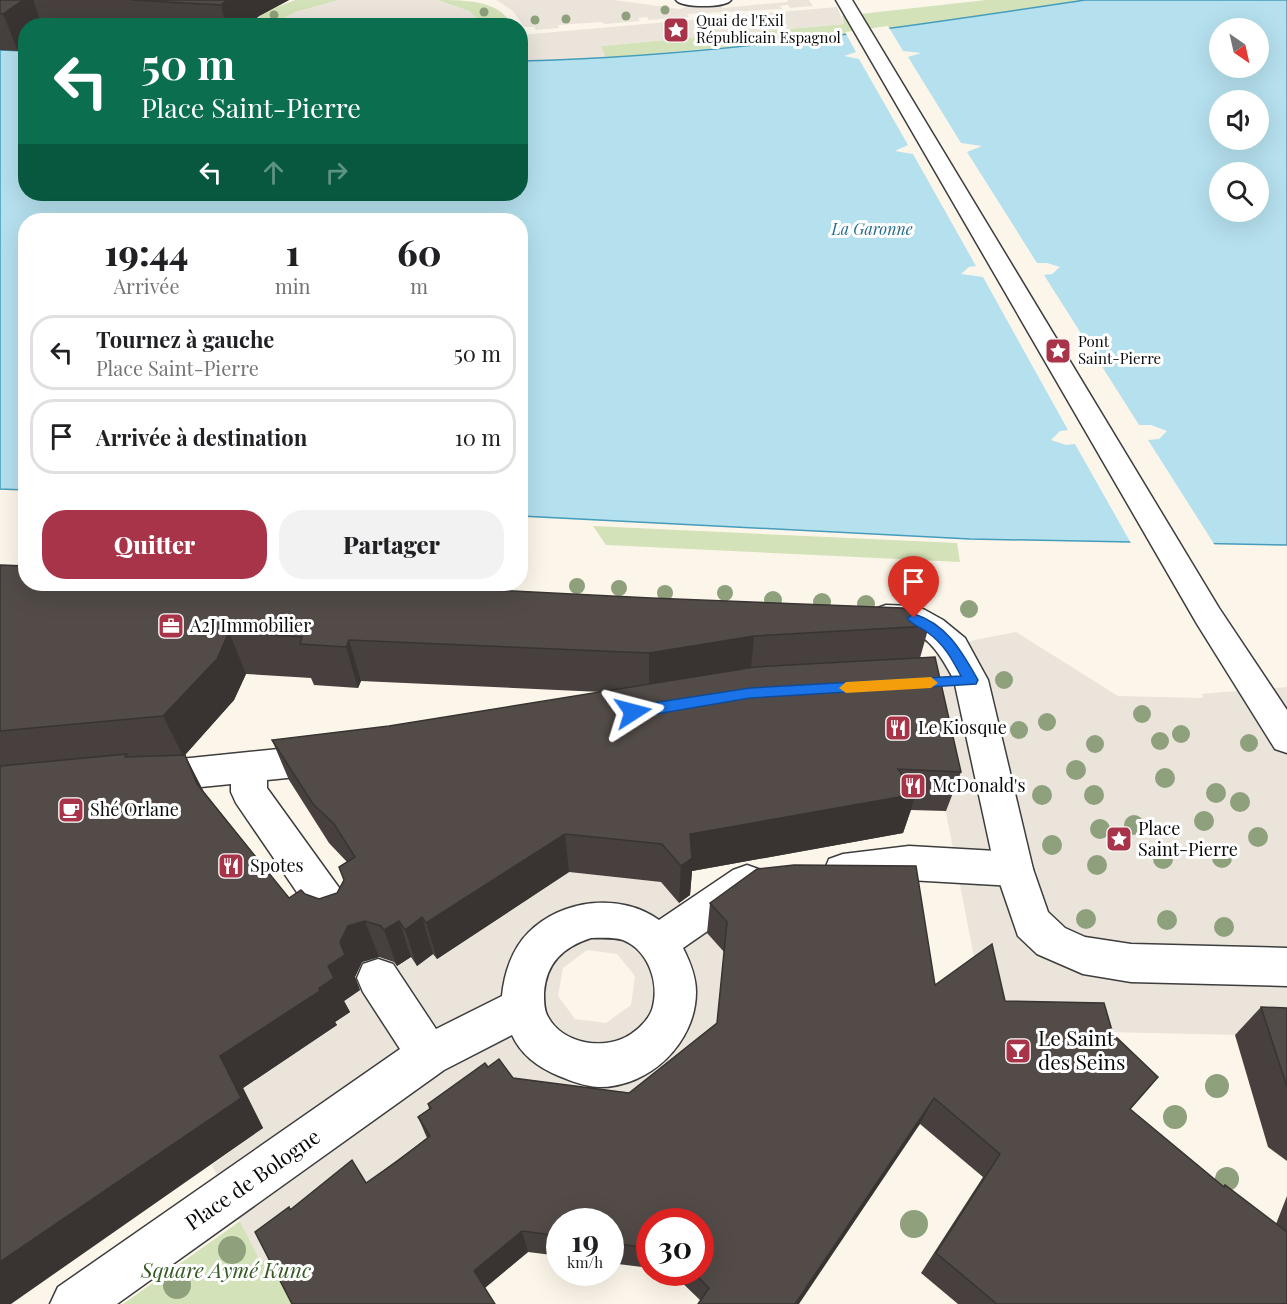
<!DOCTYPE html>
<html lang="fr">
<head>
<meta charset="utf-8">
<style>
	:root { --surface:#fff; --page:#f2f2f2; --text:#202124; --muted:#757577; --line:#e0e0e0; --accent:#a83449 }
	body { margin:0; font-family:"Playfair Display",serif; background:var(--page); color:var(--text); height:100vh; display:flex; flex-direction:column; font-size:22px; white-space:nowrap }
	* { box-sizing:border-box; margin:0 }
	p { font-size:20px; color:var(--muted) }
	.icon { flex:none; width:33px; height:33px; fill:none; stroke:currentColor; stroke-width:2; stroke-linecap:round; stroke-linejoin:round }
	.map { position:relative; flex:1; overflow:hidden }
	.drawer { position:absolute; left:18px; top:213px; width:510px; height:378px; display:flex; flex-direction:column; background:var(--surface); border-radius:24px; box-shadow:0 6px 24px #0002 }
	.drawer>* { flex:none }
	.banner { position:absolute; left:18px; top:18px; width:510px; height:183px; border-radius:24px; box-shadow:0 6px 24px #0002; background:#0b6e4f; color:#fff; overflow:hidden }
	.needle { width:39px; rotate:146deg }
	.fabs { position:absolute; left:1209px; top:18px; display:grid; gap:12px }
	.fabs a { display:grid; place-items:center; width:60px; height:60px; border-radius:50%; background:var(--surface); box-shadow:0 6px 24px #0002; font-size:30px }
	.speed { position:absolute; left:546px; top:1208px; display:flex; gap:12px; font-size:30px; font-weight:700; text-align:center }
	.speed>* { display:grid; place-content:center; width:78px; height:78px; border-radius:50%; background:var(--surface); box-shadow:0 6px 24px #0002; line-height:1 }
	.speed small { font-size:15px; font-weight:400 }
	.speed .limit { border:9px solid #d22; background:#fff; color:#111 }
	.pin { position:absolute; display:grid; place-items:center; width:51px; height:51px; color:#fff; margin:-62px -26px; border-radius:50% 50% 50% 0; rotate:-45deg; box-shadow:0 0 6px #0007 }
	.pin .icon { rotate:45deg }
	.me { position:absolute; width:66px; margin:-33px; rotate:81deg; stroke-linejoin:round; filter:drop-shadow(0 0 4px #0008) }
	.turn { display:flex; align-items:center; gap:21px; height:126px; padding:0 24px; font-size:27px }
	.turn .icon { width:78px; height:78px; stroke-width:2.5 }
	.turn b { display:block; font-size:42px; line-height:51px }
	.lanes { display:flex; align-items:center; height:57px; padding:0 24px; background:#0003; justify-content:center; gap:30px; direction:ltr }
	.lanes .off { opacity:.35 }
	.eta { display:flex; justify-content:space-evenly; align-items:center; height:102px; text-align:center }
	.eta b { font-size:36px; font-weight:800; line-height:42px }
	.action { display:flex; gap:12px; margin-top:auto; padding:12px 24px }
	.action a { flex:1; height:69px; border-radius:24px; background:var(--accent); color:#fff; font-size:24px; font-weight:800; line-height:69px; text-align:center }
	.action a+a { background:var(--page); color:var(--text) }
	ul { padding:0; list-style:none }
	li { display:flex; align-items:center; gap:18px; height:75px; margin:0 12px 9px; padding:0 12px; border:3px solid var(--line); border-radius:24px }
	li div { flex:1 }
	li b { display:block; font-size:22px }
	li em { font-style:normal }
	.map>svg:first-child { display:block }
	.green { fill:#d4e2b9 }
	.plaza { fill:#eae4db; fill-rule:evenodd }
	.water { fill:#b5e0ee; stroke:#459cbb; stroke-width:1.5; fill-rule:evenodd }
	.pier { fill:#fcf6ea }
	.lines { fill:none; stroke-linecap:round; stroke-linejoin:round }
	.pedestrian-casing { stroke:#3d3d3d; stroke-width:3 }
	.minor-casing { stroke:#3d3d3d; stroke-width:3 }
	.pedestrian { fill:#fff; fill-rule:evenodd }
	.minor { fill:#fff; fill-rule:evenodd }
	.tree { fill:#8fa07d }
	.wall { fill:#47403e; fill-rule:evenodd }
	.shaded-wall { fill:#393432 }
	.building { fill:#524b48; stroke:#393432; stroke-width:1.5 }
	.route { fill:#1a73e8; stroke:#114b97; stroke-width:1.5 }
	.slow { fill:#f59e0b }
	.labels { text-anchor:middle; stroke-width:6; stroke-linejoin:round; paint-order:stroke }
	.far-poi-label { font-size:15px; fill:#0a0a0a; stroke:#fff; text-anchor:start }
	.far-water-label { font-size:16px; font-style:italic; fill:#246c8c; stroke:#fff }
	.poi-label { font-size:18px; fill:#0a0a0a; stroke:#fff; text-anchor:start }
	.near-poi-label { font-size:21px; fill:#0a0a0a; stroke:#fff; text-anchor:start }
	.near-street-label { font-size:21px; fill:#0a0a0a; stroke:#fff }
	.near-park-label { font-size:21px; font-style:italic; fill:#365924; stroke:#fff }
</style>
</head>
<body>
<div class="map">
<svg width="1287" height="1304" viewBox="0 0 1287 1304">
	<rect width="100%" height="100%" fill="#fcf6ea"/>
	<g class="green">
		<polygon points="295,0 339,0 296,12 271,25 245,26 267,11"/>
		<path d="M 437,0 C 465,0 499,0 512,25 L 484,25 L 469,11 Z"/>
		<polygon points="986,0 1085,0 835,37 606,58 600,46 698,37 700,40 710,39 708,36 844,24 842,16"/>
		<polygon points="593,526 957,543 960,562 606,545"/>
		<polygon points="240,1221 261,1262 274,1253 301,1304 123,1304"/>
	</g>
	<g class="plaza">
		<polygon points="339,0 437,0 469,11 484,25 271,25 296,12"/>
		<polygon points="496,0 614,0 680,9 696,4 724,2 722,8 787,2 788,0 809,0 813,6 790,8 788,5 780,6 782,9 687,14 689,17 649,20 647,17 638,18 640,21 605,24 601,22 558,25 559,28 536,30 534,27 524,27 513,11"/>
		<polygon points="837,7 844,24 709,36 710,39 700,40 698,37 601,46 606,58 521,61 520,35"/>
		<polygon points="1016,632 1118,696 1203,698 1202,694 1211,693 1287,687 1287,1036 1014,1030 979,983 917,663 974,640"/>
		<path d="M 569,872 L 661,882 L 724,952 L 714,1051 L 630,1118 L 440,1133 L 261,1263 L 212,1165 L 263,1128 L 242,1086 L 264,1074 L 337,1025 L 335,1022 L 344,1001 L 378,978 L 411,958 L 417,966 L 433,954 L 437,959 ZM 587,950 L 617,954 L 635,976 L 631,1005 L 606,1023 L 575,1019 L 558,996 L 563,968 Z"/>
	</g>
	<path class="water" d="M 1085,0 L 1287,0 L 1287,545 L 970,539 L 521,516 L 520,220 L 26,220 L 25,490 L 0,489 L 0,50 L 25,51 L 26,194 L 520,194 L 521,61 C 710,57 898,28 1085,0 ZM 1220,28 L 1258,28 L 1258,68 L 1220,68 ZM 1220,100 L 1258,100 L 1258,140 L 1220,140 ZM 1220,172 L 1258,172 L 1258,212 L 1220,212 Z"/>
	<polygon class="pier" points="888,26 903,51 921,53 908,57 961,143 982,146 967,152 1037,263 1047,263 1060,267 1052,274 1044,275 1139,425 1151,425 1167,431 1159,439 1148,440 1216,547 1132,545 1075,444 1066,445 1051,440 1060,431 1068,430 983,277 961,274 969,267 976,266 913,154 895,151 908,145 859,59 844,56 856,52 845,32"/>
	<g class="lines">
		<g class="pedestrian-casing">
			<g id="pedestrian">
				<polygon points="836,0 852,0 1219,608 1287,710 1287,753 1275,749 1197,624"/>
				<polygon points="909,846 1014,852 1028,857 1033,869 1028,881 1014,886 909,880 843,888 829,883 824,871 829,859 843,854"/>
				<path d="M 747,865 L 761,870 L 766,882 L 761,894 L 683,948 C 690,962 696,976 696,992 C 696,1043 649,1088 598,1087 C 584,1086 571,1081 559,1076 C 539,1068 521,1055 512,1035 L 444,1070 L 117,1304 L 50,1304 L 58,1287 L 400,1049 L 363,992 L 357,978 L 363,964 L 378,959 L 393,964 L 436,1029 L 502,996 C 504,974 512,949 528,933 C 561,899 621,892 659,920 L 733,870 ZM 591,938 C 601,938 613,937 623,940 C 648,950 659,981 653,1006 C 651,1017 640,1028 631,1034 C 606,1051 562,1045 547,1015 C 544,1009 544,1000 544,993 C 546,963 563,947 591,938 Z"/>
			</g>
		</g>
		<g class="minor-casing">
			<g id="minor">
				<path d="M 676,0 L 731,0 C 725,8 682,8 676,0 Z"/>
				<path d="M 886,605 L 914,606 L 925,610 L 943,620 L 965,638 L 983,671 L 988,680 L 1033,869 L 1048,912 L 1065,928 L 1085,937 L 1131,944 L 1287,948 L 1287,986 L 1131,982 L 1083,974 L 1037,954 L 1018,936 L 995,869 L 954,680 C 944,661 930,635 907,630 C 897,627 886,629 875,625 L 870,617 L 875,609 Z"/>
				<polygon points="327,744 340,749 345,759 340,769 327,774 267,780 267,788 350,903 356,916 350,929 336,934 322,929 236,803 231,792 231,784 151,792 138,788 133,777 138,766 151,762"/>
			</g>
		</g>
		<use href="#pedestrian" class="pedestrian"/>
		<use href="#minor" class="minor"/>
	</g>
	<g class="tree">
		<circle cx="665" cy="10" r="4.5"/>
		<circle cx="484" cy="12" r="4.5"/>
		<circle cx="274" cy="15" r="4.5"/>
		<circle cx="626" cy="16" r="4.5"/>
		<circle cx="566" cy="19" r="4.5"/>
		<circle cx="535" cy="20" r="4.5"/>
		<circle cx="577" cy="586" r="8"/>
		<circle cx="619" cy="588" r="8"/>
		<circle cx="665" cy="593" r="8"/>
		<circle cx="725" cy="593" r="8"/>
		<circle cx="773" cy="600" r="9"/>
		<circle cx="822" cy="602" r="9"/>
		<circle cx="866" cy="604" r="9"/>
		<circle cx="969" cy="609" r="9"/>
		<circle cx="1004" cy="680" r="9"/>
		<circle cx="1142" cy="714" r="9"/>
		<circle cx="1047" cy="722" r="9"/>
		<circle cx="1019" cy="730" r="9"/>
		<circle cx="1181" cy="734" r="9"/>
		<circle cx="1160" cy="741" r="9"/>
		<circle cx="1249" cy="743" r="9"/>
		<circle cx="1095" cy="744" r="9"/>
		<circle cx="1076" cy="770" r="10"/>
		<circle cx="1165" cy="778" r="10"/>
		<circle cx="1216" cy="793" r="10"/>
		<circle cx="1042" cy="795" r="10"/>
		<circle cx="1094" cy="795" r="10"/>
		<circle cx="1240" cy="802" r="10"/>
		<circle cx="1204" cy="821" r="10"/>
		<circle cx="1134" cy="825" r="10"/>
		<circle cx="1100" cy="829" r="10"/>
		<circle cx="1258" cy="837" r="10"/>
		<circle cx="1052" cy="845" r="10"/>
		<circle cx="1222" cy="858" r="10"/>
		<circle cx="1163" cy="859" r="10"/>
		<circle cx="1097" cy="865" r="10"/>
		<circle cx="1086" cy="919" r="10"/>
		<circle cx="1167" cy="920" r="10"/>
		<circle cx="1224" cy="927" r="10"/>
		<circle cx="1217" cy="1086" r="12"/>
		<circle cx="1175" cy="1117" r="12"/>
		<circle cx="1227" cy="1179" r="12"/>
		<circle cx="914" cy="1224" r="14"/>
		<circle cx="232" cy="1250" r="14"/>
		<circle cx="177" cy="1285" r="14"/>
	</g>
	<g class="wall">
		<polygon points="0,0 289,0 259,16 247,26 26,26 26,44 18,51 0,50"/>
		<path d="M 0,565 L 929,626 L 920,658 L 961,772 L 946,811 L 911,810 L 903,833 L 692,871 L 690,895 L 679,903 L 661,882 L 569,872 L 437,959 L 433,954 L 417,966 L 411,957 L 397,966 L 394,962 L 379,957 L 362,962 L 355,977 L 360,990 L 344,1001 L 350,1012 L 335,1022 L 337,1025 L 243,1088 L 263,1128 L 0,1304 ZM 246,674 L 311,678 L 314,685 L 358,688 L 361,681 L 601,692 L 389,726 L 272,740 L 289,780 L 329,843 L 347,862 L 344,880 L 337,893 L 319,899 L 305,894 L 289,898 L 204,792 L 185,755 L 234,700 Z"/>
		<polygon points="710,903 935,985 1005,1001 1130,1109 1223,1186 1225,1185 1276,1224 1287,1196 1287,1304 958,1304 921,1273 983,1177 920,1124 701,1301 671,1272 700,1272 650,1221 650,1268 610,1263 610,1221 560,1221 560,1256 528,1252 485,1288 255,1232 289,1207 291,1209 366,1183 427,1138 418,1117 429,1109 428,1104 488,1067 513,1078 629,1093 717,1024 724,952 707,933"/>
		<polygon points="1261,1007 1287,1008 1287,1161 1268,1147 1235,1035"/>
	</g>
	<g class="shaded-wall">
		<polygon points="23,0 33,0 42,26 26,26 26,44 18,51 3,14"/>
		<polygon points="227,0 289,0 259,16 247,26 226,26 221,5"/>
		<polygon points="229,632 246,674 234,700 185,755 205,795 217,823 163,716"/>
		<polygon points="754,636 750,678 649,694 649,653"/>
		<polygon points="349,640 361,681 358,688 346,647"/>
		<polygon points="916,794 903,833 692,871 690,895 679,903 681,866 690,834"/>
		<polygon points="565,834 569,872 437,959 426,923"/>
		<polygon points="422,917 433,954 417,966 405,930"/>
		<polygon points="365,921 379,957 362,962 355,977 360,990 344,1001 350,1012 335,1022 337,1025 243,1088 263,1128 11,1304 0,1304 0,1262 220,1056 319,988 328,966 348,926"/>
		<polygon points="399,921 411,957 397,966 384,930"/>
		<polygon points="934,1098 920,1124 799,1304 795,1304"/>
		<polygon points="522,1231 528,1252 482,1290 474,1271"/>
	</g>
	<g class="building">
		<polygon points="0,0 23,0 3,14 0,14"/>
		<polygon points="131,0 227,0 221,5"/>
		<polygon points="0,565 26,566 26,584 373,584 651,598 903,608 928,621 929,626 754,636 649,653 349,640 346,647 300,644 302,637 229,632 217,659 163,716 0,731"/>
		<polygon points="935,657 961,772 898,769 916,794 690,834 692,858 681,866 662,844 565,834 426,923 422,917 405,930 399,921 384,930 381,926 365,921 348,926 340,942 345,955 328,966 334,978 319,988 320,991 220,1056 241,1098 0,1262 0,766 127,754 125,757 185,755 197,784 289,898 301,890 305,894 319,899 337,893 344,880 339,867 355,857 334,824 313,804 272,740 389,726 755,667"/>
		<polygon points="794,865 916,866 935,985 992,944 1005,1001 1104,1003 1113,1034 1158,1077 1130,1109 1224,1187 1225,1185 1287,1232 1287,1304 997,1304 936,1253 1000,1154 934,1098 795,1304 698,1304 709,1288 693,1272 700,1272 700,1221 650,1221 650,1248 610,1243 610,1221 560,1221 560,1236 522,1231 474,1271 495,1304 292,1304 255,1232 289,1207 290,1210 352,1160 366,1183 399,1160 430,1136 418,1117 431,1108 428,1104 485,1063 488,1067 499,1059 513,1078 629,1093 717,1023 727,922 710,903 757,869"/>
		<polygon points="1261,1007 1287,1008 1287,1087"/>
	</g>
	<path class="route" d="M 914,614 C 947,624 962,652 978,680 L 976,684 L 750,698 L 633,718 L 628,716 L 626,712 L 628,708 L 633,706 L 750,688 L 961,676 C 952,659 944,644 927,632 C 920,627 912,625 907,618 Z"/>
	<polygon class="slow" points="931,677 938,683 931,688 846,693 839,688 846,682"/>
	<defs>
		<g id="sight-square" transform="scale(1.35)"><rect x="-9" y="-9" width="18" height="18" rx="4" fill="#a83449" stroke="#fff"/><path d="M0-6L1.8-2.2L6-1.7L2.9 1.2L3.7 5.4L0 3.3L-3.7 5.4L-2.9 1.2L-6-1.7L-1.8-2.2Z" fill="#fff"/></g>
		<g id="office-square" transform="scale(1.35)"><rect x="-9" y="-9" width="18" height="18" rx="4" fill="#a83449" stroke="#fff"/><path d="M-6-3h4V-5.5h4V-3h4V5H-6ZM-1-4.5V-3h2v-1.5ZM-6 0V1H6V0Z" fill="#fff"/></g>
		<g id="restaurant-square" transform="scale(1.35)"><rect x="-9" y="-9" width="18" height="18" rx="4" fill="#a83449" stroke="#fff"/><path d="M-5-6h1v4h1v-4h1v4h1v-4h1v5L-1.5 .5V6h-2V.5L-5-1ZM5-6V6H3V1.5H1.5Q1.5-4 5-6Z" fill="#fff"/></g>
		<g id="cafe-square" transform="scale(1.35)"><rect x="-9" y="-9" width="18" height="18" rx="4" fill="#a83449" stroke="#fff"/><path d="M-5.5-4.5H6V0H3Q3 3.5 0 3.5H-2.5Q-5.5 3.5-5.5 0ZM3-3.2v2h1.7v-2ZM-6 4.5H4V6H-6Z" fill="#fff"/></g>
		<g id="bar-square" transform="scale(1.35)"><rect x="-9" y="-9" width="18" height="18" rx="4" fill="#a83449" stroke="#fff"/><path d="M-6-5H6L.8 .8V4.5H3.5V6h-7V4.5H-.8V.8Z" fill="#fff"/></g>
	</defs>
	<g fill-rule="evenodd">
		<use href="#sight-square" x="676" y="30"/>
		<use href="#sight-square" x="1058" y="351"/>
		<use href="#office-square" x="171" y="626"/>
		<use href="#restaurant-square" x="898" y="728"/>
		<use href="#restaurant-square" x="913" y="786"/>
		<use href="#cafe-square" x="71" y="810"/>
		<use href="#sight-square" x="1119" y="839"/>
		<use href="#restaurant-square" x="231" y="866"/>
		<use href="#bar-square" x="1018" y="1051"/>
	</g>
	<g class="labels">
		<g class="far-poi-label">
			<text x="696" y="26">Quai de l'Exil<tspan x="696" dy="17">Républicain Espagnol</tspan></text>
			<text x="1078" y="347">Pont<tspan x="1078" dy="17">Saint-Pierre</tspan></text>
		</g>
		<g class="far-water-label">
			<text x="872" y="235">La Garonne</text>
		</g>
		<g class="poi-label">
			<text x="190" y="632">A2J Immobilier</text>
			<text x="918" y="734">Le Kiosque</text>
			<text x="932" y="792">McDonald's</text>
			<text x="90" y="816">Shé Orlane</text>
			<text x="1138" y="835">Place<tspan x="1138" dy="21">Saint-Pierre</tspan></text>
			<text x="250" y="872">Spotes</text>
		</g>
		<g class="near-poi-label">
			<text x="1038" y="1046">Le Saint<tspan x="1038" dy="24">des Seins</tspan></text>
		</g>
		<g class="near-street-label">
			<text transform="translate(253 1180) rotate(-35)" y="7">Place de Bologne</text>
		</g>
		<g class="near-park-label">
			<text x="226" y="1278">Square Aymé Kunc</text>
		</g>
	</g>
</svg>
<div class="fabs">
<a><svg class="needle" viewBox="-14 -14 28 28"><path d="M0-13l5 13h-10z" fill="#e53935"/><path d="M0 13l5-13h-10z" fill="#757577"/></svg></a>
<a><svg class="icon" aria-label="sound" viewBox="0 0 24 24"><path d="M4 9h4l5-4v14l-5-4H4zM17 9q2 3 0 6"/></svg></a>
<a><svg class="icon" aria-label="search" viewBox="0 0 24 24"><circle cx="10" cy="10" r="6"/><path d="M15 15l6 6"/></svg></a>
</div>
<div class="speed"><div>19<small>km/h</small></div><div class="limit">30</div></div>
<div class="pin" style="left:914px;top:618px;background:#d93025"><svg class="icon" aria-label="arrive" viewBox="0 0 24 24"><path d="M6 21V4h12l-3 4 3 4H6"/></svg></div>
<svg class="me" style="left:633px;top:712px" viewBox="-20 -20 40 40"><path d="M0-17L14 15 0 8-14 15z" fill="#1a73e8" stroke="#fff" stroke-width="4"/></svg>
<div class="banner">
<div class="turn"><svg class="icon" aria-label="left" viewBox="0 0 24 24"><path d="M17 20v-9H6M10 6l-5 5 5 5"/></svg><div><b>50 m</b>Place Saint-Pierre</div></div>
<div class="lanes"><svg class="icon" aria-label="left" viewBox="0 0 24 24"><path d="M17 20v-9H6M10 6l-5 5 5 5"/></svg><svg class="icon off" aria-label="ahead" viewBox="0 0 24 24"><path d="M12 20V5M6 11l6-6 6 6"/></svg><svg class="icon off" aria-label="right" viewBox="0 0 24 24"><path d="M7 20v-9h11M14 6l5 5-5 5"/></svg></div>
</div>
<section class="drawer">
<div class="eta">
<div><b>19:44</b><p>Arrivée</p></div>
<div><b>1</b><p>min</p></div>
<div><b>60</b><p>m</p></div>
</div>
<ul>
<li><svg class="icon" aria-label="left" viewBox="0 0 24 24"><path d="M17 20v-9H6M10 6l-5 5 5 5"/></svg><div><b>Tournez à gauche</b><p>Place Saint-Pierre</p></div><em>50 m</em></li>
<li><svg class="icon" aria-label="arrive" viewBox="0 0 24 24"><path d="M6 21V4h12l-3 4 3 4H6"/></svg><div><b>Arrivée à destination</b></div><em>10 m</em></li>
</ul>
<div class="action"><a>Quitter</a><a>Partager</a></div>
</section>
</div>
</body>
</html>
